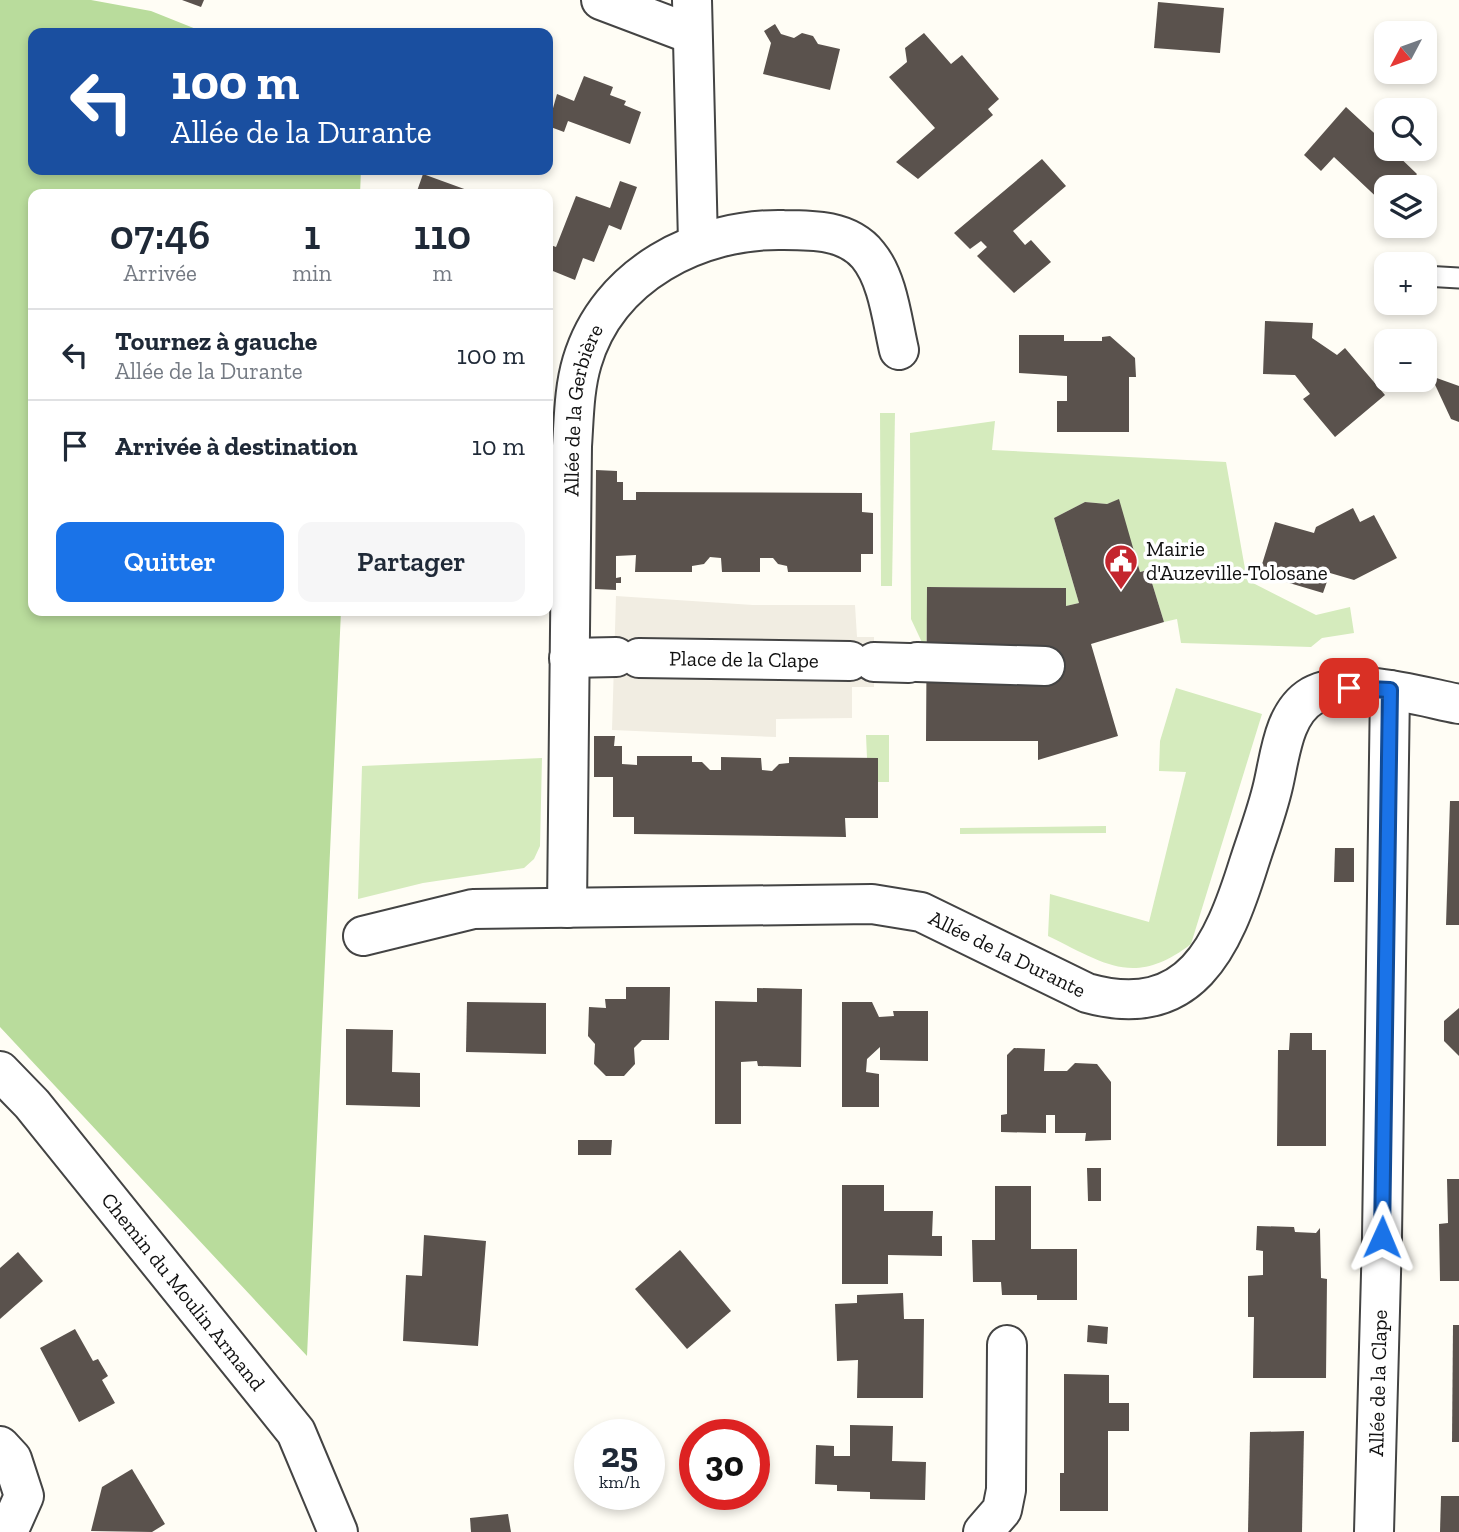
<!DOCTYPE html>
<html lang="fr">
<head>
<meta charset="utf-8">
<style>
	:root { --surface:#fff; --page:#f6f6f7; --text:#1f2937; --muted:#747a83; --line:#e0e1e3; --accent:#1a73e8 }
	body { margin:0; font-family:"Zilla Slab",serif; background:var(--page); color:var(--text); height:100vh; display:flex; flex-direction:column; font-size:26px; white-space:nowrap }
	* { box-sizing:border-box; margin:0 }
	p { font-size:23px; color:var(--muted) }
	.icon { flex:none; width:38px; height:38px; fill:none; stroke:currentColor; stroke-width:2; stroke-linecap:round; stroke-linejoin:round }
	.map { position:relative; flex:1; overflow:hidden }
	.side { position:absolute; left:28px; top:189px; width:525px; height:427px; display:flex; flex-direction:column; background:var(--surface); border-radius:14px; box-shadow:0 4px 10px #0003 }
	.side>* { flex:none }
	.top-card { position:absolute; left:28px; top:28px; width:525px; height:147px; border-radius:14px; box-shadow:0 4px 10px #0003; background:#1a4fa0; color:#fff; overflow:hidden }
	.needle { width:46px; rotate:229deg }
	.fabs { position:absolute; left:1374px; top:21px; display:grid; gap:14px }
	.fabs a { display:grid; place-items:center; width:63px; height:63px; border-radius:14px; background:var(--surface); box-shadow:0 4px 10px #0003; font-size:35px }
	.speed { position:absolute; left:574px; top:1419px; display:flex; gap:14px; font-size:35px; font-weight:700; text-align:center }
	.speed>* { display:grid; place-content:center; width:91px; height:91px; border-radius:50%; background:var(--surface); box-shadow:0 4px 10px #0003; line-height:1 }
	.speed small { font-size:18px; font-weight:400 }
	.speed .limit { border:10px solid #d22; background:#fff; color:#111 }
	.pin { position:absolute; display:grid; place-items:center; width:60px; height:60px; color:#fff; margin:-30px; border-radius:14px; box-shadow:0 4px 10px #0006 }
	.me { position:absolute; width:77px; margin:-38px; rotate:1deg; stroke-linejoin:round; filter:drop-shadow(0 0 5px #0008) }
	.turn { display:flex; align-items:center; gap:24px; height:147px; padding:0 28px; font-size:32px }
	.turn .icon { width:91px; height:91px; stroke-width:2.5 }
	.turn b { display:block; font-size:49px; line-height:60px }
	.eta { display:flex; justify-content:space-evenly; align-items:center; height:119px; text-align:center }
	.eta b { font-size:42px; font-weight:600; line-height:49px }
	.button { display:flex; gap:14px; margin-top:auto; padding:14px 28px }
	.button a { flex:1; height:80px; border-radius:14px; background:var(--accent); color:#fff; font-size:28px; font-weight:600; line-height:80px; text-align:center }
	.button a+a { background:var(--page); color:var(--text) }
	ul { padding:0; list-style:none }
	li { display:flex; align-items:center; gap:21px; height:91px; padding:0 28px; border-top:2px solid var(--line) }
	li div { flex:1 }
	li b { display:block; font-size:26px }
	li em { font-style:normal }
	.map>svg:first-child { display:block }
	.green { fill:#d5ebbd }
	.forest { fill:#b9dc9c }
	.plaza { fill:#f1ede2 }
	.building { fill:#5a524d }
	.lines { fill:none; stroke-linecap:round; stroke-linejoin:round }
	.lane-casing { stroke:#444; stroke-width:23 }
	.street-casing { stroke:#444; stroke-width:42 }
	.lane { stroke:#fff; stroke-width:19 }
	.street { stroke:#fff; stroke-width:38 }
	.route-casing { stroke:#114b97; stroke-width:18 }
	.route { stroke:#1a73e8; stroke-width:12 }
	.labels { text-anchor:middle; stroke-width:7; stroke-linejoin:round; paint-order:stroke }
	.street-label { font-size:21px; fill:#111; stroke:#fff }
	.poi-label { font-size:21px; fill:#111; stroke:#fff; text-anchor:start }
</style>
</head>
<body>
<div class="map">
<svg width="1459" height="1532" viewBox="0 0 1459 1532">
	<rect width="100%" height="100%" fill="#fffdf5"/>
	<g class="green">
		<polygon points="880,413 895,413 892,586 881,586"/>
		<polygon points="995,421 992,450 1226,462 1247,580 1316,615 1350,607 1354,633 1322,638 1311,647 1181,643 1177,619 1164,622 1148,570 1140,572 1118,500 1107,504 1085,502 1054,518 1079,603 1066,606 1066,588 928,587 926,651 911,619 910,433"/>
		<path d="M 1176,688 L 1262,714 L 1191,944 C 1134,988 1104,963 1048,936 L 1050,894 L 1149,922 L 1186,772 L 1159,771 L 1160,741 Z"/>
		<polygon points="866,735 889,735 889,782 878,782 878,759 867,758"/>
		<polygon points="542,758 540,846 534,859 524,868 423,883 358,899 362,766"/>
		<polygon points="1106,826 1106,833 960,834 960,828"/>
	</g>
	<polygon class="forest" points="0,0 91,0 151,11 206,33 33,33 33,170 361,170 360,194 33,194 33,611 341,611 307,1356 0,1027"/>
	<polygon class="plaza" points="616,596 753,605 855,605 857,637 874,637 874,687 852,687 852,718 776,719 776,737 612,730"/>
	<g class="building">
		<polygon points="182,0 204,0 201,7"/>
		<polygon points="1158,2 1224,8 1220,53 1154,48"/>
		<polygon points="775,24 781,34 794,38 802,33 813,36 818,44 840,49 830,90 763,74 771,43 764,31"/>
		<polygon points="924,33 951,64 962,55 999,99 988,109 993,115 918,179 896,162 935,128 889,77 907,62 905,48"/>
		<polygon points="584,76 613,87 610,95 626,101 624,105 641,112 630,144 568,121 564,132 548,126 557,94 574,101"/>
		<polygon points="1346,107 1386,144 1386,149 1391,149 1417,174 1410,183 1415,187 1386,187 1386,206 1334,157 1321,171 1304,155"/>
		<polygon points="1042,159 1066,186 1013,231 1025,245 1031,240 1051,262 1014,293 977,256 987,247 981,241 970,249 954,233"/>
		<polygon points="423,174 478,194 416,194"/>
		<polygon points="620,181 637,187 621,230 609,225 594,262 583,258 575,280 548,269 548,244 556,247 576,196 610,208"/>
		<polygon points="1265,321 1313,323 1312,338 1337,355 1345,348 1385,395 1335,437 1303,399 1310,394 1295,375 1263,374"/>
		<polygon points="1019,335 1064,335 1064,341 1102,341 1102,337 1110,336 1135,358 1136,377 1129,377 1129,432 1057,432 1057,401 1067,401 1067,376 1019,373"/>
		<polygon points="1431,376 1459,386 1459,422 1451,419"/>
		<polygon points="596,470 617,471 617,482 623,482 623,500 636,500 636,492 862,493 862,512 873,513 873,554 861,554 861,572 788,572 787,566 778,564 773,558 760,558 760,572 722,572 721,558 710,557 704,564 692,566 692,572 635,572 636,555 616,556 616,578 621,577 621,583 616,583 616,590 595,589"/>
		<polygon points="1119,499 1140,572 1148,570 1164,622 1091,644 1118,736 1038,760 1038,741 926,741 927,587 1066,588 1066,606 1079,603 1054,518 1085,502 1107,504"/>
		<polygon points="1353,508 1360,522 1374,515 1397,558 1354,580 1330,573 1323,593 1259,574 1275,522 1314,533 1316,527"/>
		<polygon points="594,736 615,736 614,746 622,746 622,764 637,765 637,756 692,756 692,762 702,762 710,770 721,770 721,757 761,758 762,770 772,771 779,764 789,763 789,757 878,758 878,818 845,818 846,837 634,834 634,817 613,817 613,777 594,777"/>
		<polygon points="1450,801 1459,801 1459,925 1446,925"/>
		<polygon points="1335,848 1354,848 1354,882 1334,882"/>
		<polygon points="626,987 670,987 669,1040 642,1040 634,1048 635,1064 624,1076 606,1076 594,1064 595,1044 588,1036 589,1007 606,1008 605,999 626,999"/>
		<polygon points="757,988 802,989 801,1067 758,1066 757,1061 741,1062 741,1124 715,1124 715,1001 757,1002"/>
		<polygon points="467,1002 546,1003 546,1054 466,1052"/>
		<polygon points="842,1002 872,1002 879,1017 894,1016 893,1011 928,1011 928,1061 880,1060 880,1047 867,1059 866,1072 879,1074 879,1107 842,1107"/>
		<polygon points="1459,1008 1459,1056 1444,1041 1444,1021"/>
		<polygon points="346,1029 393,1030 392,1072 420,1073 420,1107 346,1105"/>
		<polygon points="1290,1033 1312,1033 1312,1050 1326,1050 1326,1146 1277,1146 1278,1050 1289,1050"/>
		<polygon points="1014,1048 1045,1049 1044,1071 1067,1071 1075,1063 1097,1064 1111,1082 1111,1140 1085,1141 1086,1133 1055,1133 1055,1115 1046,1115 1046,1133 1001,1132 1001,1115 1007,1114 1007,1055"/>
		<polygon points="578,1140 612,1140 611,1155 578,1155"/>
		<polygon points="1087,1168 1101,1168 1101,1201 1088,1201"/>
		<polygon points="1447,1179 1459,1179 1459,1281 1440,1281 1439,1224 1448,1223"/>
		<polygon points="842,1185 884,1185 884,1211 933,1211 932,1236 942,1236 942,1256 888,1255 888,1284 842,1284"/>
		<polygon points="995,1186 1031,1186 1031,1249 1077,1249 1077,1300 1037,1300 1037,1295 1002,1295 1001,1282 973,1282 972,1240 995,1240"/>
		<polygon points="1257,1226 1294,1227 1295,1232 1316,1233 1320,1228 1321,1278 1327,1279 1326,1378 1253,1378 1254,1317 1248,1317 1248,1276 1263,1275 1263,1251 1256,1250"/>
		<polygon points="424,1235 486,1241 478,1346 403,1341 406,1275 422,1276"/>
		<polygon points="680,1250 731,1311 687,1349 635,1289"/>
		<polygon points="18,1252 43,1281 0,1319 0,1268"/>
		<polygon points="903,1293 904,1319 924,1319 923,1398 857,1398 858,1360 837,1361 835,1304 857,1303 857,1295"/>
		<polygon points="1088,1325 1108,1327 1107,1344 1087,1342"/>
		<polygon points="1453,1325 1459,1325 1459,1442 1452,1442"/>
		<polygon points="75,1329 93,1361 98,1359 108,1376 102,1380 115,1403 79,1422 40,1348"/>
		<polygon points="1064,1374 1109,1375 1109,1403 1129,1403 1129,1431 1108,1431 1108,1511 1060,1511 1060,1473 1064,1473"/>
		<polygon points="850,1425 893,1426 892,1461 926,1462 925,1500 870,1499 870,1492 837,1491 837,1485 815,1484 816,1445 834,1446 834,1456 850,1456"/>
		<polygon points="1304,1431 1302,1532 1248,1532 1250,1432"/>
		<polygon points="132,1469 165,1524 152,1532 91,1531 102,1487"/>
		<polygon points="1441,1496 1459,1496 1459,1532 1440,1532"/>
		<polygon points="508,1514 511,1532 471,1532 470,1518"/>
	</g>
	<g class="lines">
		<g class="lane-casing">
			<polyline id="lane" points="1424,276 1459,278"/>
		</g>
		<g class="street-casing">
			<g id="street">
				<polyline points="601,0 691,34"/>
				<polyline points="692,0 698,242"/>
				<polyline points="569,658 616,657"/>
				<path id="s1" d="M 639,658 L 850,661"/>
				<polyline points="874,662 909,663"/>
				<polyline points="917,662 1045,666"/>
				<path id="s2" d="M 567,908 L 572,446 C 574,417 574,389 582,362 C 608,274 699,228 784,230 C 813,230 848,230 868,255 C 888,279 892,320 899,350"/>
				<path id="s3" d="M 363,936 L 473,909 L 872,904 L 921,912 L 1087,993 C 1191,1022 1223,946 1249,863 C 1257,838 1267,812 1273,786 C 1280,757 1283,713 1312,696 C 1351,675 1418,696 1459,704"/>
				<path id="s4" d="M 0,1071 L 32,1104 L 296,1432 L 338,1532"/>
				<polyline points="0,1446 12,1459 24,1496 8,1532"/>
				<polyline points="983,1532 1002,1510 1006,1490 1007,1345"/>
				<path id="s5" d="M 1374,1532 L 1382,1237 L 1390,690"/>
			</g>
		</g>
		<use href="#lane" class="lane"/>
		<use href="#street" class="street"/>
	</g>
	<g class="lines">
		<g class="route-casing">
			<polyline id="route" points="1349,688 1390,690 1382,1237"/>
		</g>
		<use href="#route" class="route"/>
	</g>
	<defs>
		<g id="civic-pin" transform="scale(1.75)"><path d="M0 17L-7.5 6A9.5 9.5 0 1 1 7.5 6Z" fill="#c4262e" stroke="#fff"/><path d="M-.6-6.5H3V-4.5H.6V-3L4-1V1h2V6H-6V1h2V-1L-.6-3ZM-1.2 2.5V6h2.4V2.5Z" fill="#fff"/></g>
	</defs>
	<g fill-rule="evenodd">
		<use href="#civic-pin" x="1121" y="561"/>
	</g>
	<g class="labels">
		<g class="street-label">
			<text dy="7" stroke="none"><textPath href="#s2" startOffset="499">Allée de la Gerbière</textPath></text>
			<text dy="7" stroke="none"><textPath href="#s1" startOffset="105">Place de la Clape</textPath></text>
			<text dy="7" stroke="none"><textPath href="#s3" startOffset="658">Allée de la Durante</textPath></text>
			<text dy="7" stroke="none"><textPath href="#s4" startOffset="287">Chemin du Moulin Armand</textPath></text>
			<text dy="7" stroke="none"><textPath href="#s5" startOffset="149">Allée de la Clape</textPath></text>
		</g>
		<g class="poi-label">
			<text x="1146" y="556">Mairie<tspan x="1146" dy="24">d'Auzeville-Tolosane</tspan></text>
		</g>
	</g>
</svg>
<div class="fabs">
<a><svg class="needle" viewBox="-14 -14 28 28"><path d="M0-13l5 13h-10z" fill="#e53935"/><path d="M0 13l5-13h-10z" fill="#747a83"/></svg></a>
<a><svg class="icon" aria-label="search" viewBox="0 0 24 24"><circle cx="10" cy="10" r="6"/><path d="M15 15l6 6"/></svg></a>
<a><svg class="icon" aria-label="layers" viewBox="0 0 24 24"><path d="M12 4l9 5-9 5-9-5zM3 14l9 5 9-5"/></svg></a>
<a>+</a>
<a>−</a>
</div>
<div class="speed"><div>25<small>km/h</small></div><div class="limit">30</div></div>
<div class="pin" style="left:1349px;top:688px;background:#d93025"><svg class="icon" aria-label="arrive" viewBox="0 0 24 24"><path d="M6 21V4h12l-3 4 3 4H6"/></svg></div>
<svg class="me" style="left:1382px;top:1237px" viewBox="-20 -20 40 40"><path d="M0-17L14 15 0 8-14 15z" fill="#1a73e8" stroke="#fff" stroke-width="4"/></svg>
<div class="top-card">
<div class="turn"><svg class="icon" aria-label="left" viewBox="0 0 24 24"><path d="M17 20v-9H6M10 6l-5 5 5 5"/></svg><div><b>100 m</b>Allée de la Durante</div></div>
</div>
<section class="side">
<div class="eta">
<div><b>07:46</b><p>Arrivée</p></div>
<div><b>1</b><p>min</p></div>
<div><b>110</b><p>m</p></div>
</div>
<ul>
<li><svg class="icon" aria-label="left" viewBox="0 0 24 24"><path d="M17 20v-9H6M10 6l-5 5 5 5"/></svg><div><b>Tournez à gauche</b><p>Allée de la Durante</p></div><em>100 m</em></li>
<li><svg class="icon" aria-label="arrive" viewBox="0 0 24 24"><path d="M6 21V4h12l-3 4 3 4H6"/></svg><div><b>Arrivée à destination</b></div><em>10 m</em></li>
</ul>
<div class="button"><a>Quitter</a><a>Partager</a></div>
</section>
</div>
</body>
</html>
